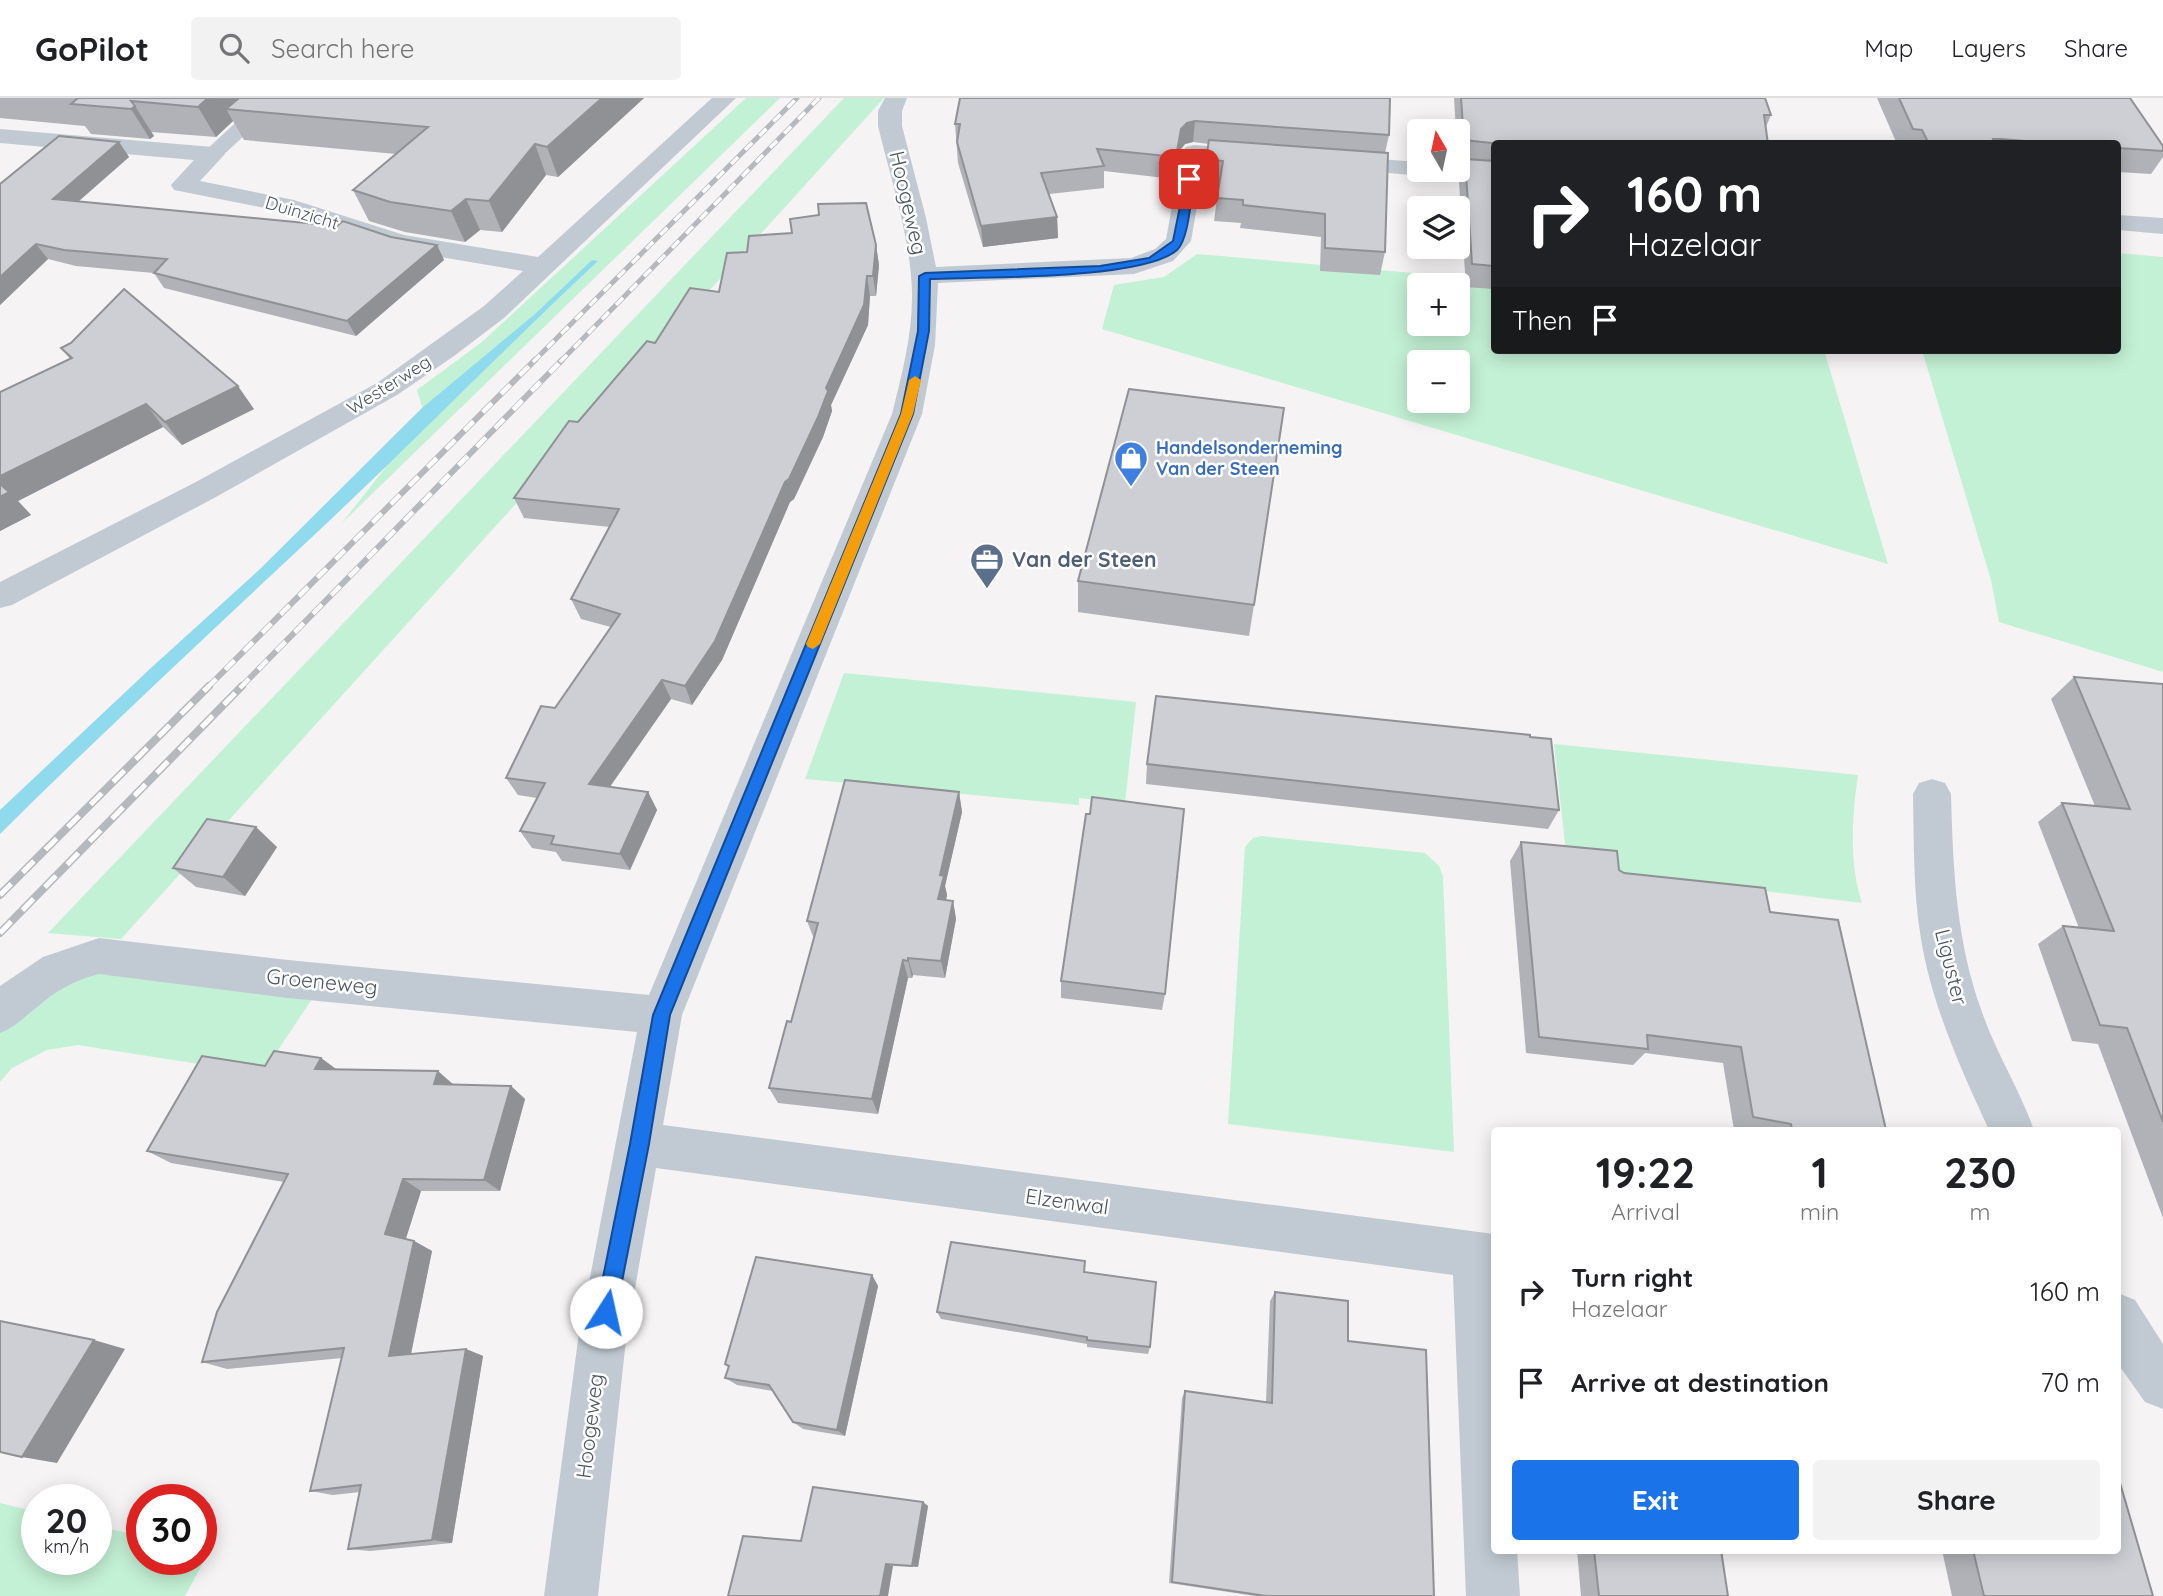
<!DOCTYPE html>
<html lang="en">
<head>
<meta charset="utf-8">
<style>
	:root { --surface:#fff; --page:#f2f2f2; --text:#202124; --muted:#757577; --line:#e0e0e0; --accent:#1a73e8 }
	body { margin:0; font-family:Quicksand,sans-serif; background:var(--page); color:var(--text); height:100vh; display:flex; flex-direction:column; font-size:26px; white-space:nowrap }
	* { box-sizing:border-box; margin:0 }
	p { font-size:23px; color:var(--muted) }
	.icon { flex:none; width:38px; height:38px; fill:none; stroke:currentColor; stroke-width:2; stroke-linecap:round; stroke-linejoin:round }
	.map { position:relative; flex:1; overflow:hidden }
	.drawer { position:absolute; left:1491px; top:1029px; width:630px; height:427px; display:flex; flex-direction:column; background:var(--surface); border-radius:7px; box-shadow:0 4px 18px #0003 }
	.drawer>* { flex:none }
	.top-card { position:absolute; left:1491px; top:42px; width:630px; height:214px; border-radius:7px; box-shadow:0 4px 18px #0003; background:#202124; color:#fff; overflow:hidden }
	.needle { width:46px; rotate:351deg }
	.buttons { position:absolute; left:1407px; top:21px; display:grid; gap:14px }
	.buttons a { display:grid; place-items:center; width:63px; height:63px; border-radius:7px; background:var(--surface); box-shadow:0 4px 18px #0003; font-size:35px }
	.speed { position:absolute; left:21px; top:1386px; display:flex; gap:14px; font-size:35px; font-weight:700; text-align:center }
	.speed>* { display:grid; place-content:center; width:91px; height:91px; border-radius:50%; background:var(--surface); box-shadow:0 4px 18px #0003; line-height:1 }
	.speed small { font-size:18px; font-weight:400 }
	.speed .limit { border:10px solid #d22; background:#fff; color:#111 }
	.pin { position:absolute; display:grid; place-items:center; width:60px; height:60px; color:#fff; margin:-30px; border-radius:14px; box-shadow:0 4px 10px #0006 }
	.me { position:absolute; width:77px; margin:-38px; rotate:10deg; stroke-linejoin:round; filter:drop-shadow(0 0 5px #0008) }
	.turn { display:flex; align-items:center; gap:24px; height:147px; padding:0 21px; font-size:32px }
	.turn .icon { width:91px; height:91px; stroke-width:2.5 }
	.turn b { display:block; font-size:49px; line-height:60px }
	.then { display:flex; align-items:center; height:66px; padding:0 21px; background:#0003; gap:14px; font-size:26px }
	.eta { display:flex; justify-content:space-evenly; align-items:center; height:119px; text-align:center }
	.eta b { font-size:42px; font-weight:800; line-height:49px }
	.button { display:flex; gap:14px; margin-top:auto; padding:14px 21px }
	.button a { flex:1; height:80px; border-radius:7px; background:var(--accent); color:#fff; font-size:28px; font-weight:800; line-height:80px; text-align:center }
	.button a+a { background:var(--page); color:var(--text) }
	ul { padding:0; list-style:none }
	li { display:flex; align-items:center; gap:21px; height:91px; padding:0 21px }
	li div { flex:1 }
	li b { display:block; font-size:26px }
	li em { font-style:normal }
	header { display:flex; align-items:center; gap:42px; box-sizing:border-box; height:98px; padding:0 35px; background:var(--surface); border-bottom:2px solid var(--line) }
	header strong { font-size:33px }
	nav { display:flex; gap:38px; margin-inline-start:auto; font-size:24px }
	.search { width:490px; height:63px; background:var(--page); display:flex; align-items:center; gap:18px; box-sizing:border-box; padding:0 24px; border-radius:7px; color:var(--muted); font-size:26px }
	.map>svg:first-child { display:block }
	.green { fill:#c3f1d5; fill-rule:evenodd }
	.water { fill:#90daee }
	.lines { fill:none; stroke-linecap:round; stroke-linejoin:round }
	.lane { fill:#c1cad2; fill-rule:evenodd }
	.street { fill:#c1cad2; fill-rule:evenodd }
	.rail-far2-casing { stroke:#b5b8bd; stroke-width:5 }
	.rail-far1-casing { stroke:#b5b8bd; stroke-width:6 }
	.rail-casing { stroke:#b5b8bd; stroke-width:8 }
	.rail-far2 { stroke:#fff; stroke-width:3.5; stroke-dasharray:10; stroke-linecap:butt }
	.rail-far1 { stroke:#fff; stroke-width:4.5; stroke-dasharray:13; stroke-linecap:butt }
	.rail { stroke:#fff; stroke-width:5; stroke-dasharray:16; stroke-linecap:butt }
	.wall { fill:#b0b2b7 }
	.shaded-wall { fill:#909195 }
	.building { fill:#cdcfd5; stroke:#909195; stroke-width:2 }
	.route { fill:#1a73e8; stroke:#114b97; stroke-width:2 }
	.slow { fill:#f59e0b }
	.labels { text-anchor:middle; stroke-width:5; stroke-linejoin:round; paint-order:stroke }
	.far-street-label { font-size:18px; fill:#4a5661; stroke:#fff }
	.far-shop-label { font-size:18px; font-weight:bold; fill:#366cbe; stroke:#fff; text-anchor:start }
	.street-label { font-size:21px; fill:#4a5661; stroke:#fff }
	.service-label { font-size:21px; font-weight:bold; fill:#4e5e75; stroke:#fff; text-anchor:start }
</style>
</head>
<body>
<header>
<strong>GoPilot</strong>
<div class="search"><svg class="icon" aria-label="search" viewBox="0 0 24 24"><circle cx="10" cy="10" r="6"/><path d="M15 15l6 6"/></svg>Search here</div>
<nav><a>Map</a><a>Layers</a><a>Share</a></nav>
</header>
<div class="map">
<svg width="2163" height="1498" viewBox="0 0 2163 1498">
	<rect width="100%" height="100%" fill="#f5f3f3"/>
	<g class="green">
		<polygon points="746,0 780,0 342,425 425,319 417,292 482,244"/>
		<polygon points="844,0 884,0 121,841 48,835"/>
		<polygon points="2118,155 2163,159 2163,574 1999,524 1991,482 1922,252 2118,252"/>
		<path d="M 1197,156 L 1494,182 L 1494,252 L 1824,252 L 1888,466 L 1102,231 L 1114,187 L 1164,179 ZM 1419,187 L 1458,187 L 1458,226 L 1419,226 ZM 1419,264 L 1458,264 L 1458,303 L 1419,303 Z"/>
		<polygon points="844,575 1136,604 1125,705 1079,700 1079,707 805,681"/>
		<path d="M 1554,646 L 1858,677 C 1852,717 1849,767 1862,805 L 1617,775 L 1566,754 Z"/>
		<polygon points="1261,738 1425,755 1439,768 1443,779 1454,1054 1228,1026 1245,749 1253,740"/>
		<polygon points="106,870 312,901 262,976 78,947 47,952 12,970 0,984 0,934 30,905"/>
		<polygon points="0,1405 37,1414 37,1461 96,1461 96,1428 142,1438 142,1461 201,1461 201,1452 209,1454 185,1498 0,1498"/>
	</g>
	<path class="water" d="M 592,162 L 598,163 C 506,249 418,339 327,425 C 217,528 107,630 0,736 L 0,712 L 152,569 L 260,471 L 422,310 L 535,216 Z"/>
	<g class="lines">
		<polygon class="lane" points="265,2 274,8 272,12 220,60 206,60 203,56 206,52 258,4"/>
		<g class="street">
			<polygon points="712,0 736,0 504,220 454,258 397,297 216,399 12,507 0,510 0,484 194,385 377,285 484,208 523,173 399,152 280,113 174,92 171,87 194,62 0,45 0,31 213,49 221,51 225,56 200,83 294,102 404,137 538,159"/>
			<path d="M 885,0 L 907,0 L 902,13 L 902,28 L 926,120 L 936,169 L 1131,160 L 1155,151 L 1166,141 L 1182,54 L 1186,49 L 1194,47 L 1260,52 L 1268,54 L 1272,59 L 1268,64 L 1260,66 L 1205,62 L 1191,143 L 1173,163 L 1134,176 L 938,185 L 935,247 L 922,316 L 682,917 L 663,1027 L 1494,1136 L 1494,1452 L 1517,1452 L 1520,1498 L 1466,1498 L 1453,1177 L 656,1070 L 626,1242 L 598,1498 L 544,1498 L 578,1242 L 637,934 L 288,900 L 99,876 C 75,882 55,893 36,910 C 23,920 15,929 0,935 L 0,888 L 43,859 L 99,840 L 288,862 L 649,897 L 892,316 C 902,276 913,235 912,193 C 910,137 891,82 878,28 L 878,13 Z"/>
			<polygon points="1338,58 1419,64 1419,72 1458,72 1458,67 1494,70 1494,84 1329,70 1326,65 1329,60"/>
			<polygon points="2118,117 2163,120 2163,136 2118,132"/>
			<path d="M 1932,681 L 1945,685 L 1951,696 C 1953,771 1956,843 1982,914 C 1996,955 2020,992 2034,1032 L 1989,1032 C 1961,971 1932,908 1921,841 C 1913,793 1914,744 1913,696 L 1919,685 Z"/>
			<polygon points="2118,1195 2135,1202 2163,1246 2163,1311 2145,1304 2118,1266"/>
		</g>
		<g class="rail-far2-casing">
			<g id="rail-far2">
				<polyline points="533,264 797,0"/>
				<polyline points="560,264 819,0"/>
			</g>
		</g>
		<g class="rail-far1-casing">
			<g id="rail-far1">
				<polyline points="207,590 535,262"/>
				<polyline points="240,590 562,262"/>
			</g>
		</g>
		<g class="rail-casing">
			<g id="rail">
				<polyline points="0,797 209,588"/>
				<polyline points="0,835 242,588"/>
			</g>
		</g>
		<use href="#rail-far2" class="rail-far2"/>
		<use href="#rail-far1" class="rail-far1"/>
		<use href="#rail" class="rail"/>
	</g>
	<g class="wall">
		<polygon points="0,0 644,0 558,79 546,77 502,134 480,132 465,144 405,134 369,123 353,92 396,56 244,42 233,23 216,39 151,34 154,38 150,41 91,36 85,28 0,20"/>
		<polygon points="960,0 1389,37 1385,55 1385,154 1380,177 1320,173 1321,139 1240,130 1241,125 1214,123 1219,85 1204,84 1209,46 1193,44 1185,46 1180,52 1174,81 1104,73 1104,90 1049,96 1057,119 1058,140 983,149 958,65 955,26"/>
		<polygon points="1454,0 1765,0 1771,17 1766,29 1768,46 1494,46 1494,197 1493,196 1493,191 1466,189 1459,84 1464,65 1458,64 1458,33 1456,33"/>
		<polygon points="1877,0 2130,0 2163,48 2163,59 2151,76 2118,74 2118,46 1897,46"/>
		<polygon points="119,44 129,59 79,103 391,139 437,147 444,162 356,238 164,190 154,175 76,168 48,161 0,207 0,86"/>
		<polygon points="876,147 879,167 876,198 870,198 868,227 831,307 832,313 823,339 794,401 790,404 722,562 692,607 671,601 610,689 648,694 657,712 630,772 562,763 556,754 532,750 520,733 537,700 518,697 506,680 611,529 581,521 571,501 610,429 524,420 514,400 578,324 655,245 719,194"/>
		<polygon points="61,250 254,311 182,347 163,329 18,403 31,417 0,433 0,294 70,261"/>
		<polygon points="1078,483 1254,507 1249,538 1078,514"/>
		<polygon points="2074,579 2163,586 2163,1120 2098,946 2072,943 2038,846 2063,828 2079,830 2038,724 2062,705 2095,708 2051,601"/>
		<polygon points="1147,666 1559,712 1548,731 1146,686"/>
		<polygon points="959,694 962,714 945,788 947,797 946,802 953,803 956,821 945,880 913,877 912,880 908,880 878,1016 778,1005 769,990 791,924 814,841 807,823"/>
		<polygon points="1521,744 1619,772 1624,775 1770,814 1886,1032 1734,1032 1723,965 1645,955 1633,967 1526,955 1510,763"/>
		<polygon points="277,749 245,798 196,789 173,770"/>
		<polygon points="1061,883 1165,896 1162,912 1061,900"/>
		<polygon points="321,960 336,971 454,987 511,988 525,1001 500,1093 421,1093 405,1141 414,1143 432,1153 411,1256 466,1251 483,1258 452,1445 370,1453 348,1451 360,1394 333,1397 310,1393 342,1260 227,1271 202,1264 284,1084 171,1065 147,1053 265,968"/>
		<polygon points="1084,1175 1150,1249 1148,1256 1087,1249 1087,1246 941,1221 937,1214"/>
		<polygon points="872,1177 878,1188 845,1338 803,1331 793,1324 773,1293 737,1287 725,1280 728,1269 725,1266"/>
		<polygon points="1275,1194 1348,1243 1434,1498 1255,1498 1169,1485 1182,1300 1185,1293 1266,1304 1270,1203"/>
		<polygon points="923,1404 928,1408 918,1469 893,1468 801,1443"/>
		<polygon points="1577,1452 1721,1452 1728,1498 1581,1498"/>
		<polygon points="1942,1452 2118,1452 2153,1498 1952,1498"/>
	</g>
	<g class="shaded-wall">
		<polygon points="208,0 266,0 226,11 233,23 216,39 198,9"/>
		<polygon points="602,0 644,0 558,79 547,49"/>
		<polygon points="135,8 154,38 150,41 131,11"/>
		<polygon points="1195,23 1193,44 1185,46 1180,52 1174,81 1176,59 1181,31 1187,25"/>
		<polygon points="119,44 129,59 64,116 53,101"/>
		<polygon points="535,46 546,77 502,134 489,103"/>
		<polygon points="466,101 480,132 465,144 451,113"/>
		<polygon points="1057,119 1058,140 983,149 981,128"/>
		<polygon points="36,146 48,161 0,207 0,179"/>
		<polygon points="437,147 444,162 356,238 347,223"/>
		<polygon points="876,147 879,167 876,198 873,178"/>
		<polygon points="867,178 870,198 868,227 831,307 832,313 823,339 794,401 790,404 722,562 692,607 685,588 785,384 826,290"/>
		<polygon points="238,288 254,311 182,347 165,324"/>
		<polygon points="146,306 163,329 18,403 31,417 0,433 0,378"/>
		<polygon points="662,582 671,601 599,704 589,686"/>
		<polygon points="648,694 657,712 630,772 620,756"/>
		<polygon points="959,694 962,714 945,788 947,797 942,820 938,801 940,777"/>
		<polygon points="256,729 277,749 245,798 223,779"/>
		<polygon points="953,803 956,821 945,880 941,863"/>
		<polygon points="908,860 913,877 912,880 908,863"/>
		<polygon points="903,862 908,880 878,1016 872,1001"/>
		<polygon points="321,960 340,974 315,971"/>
		<polygon points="438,973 454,987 434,986"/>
		<polygon points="511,988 525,1001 500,1093 484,1082"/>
		<polygon points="403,1081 421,1093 404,1147 385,1136"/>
		<polygon points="414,1143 432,1153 409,1265 389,1258"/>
		<polygon points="872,1177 878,1188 845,1338 837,1332"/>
		<polygon points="94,1242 125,1251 57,1365 22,1359"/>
		<polygon points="466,1251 483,1258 452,1445 432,1442"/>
		<polygon points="923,1404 928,1408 918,1469 912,1468"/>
		<polygon points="886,1466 893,1468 888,1498 880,1498"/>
	</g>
	<g class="building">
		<polygon points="78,0 208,0 198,9 131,3 135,8 131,11 71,6"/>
		<polygon points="239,0 602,0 547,49 535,46 489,103 466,101 451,113 390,104 353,92 428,29 226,11"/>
		<polygon points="960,0 1390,0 1389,37 1195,23 1187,25 1181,31 1176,59 1097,51 1104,68 1041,75 1057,119 981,128 957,44 960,26 955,26"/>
		<polygon points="1461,0 1765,0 1771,17 1764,17 1768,46 1501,46 1464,42"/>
		<polygon points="1899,0 2130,0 2163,48 2163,53 2118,50 2118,46 2059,46 2001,41 1993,41 1995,46 1950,46 1928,44 1922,32 1913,31"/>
		<polygon points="59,38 119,44 53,101 337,128 343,123 391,139 437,147 347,223 154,175 167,161 64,152 36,146 0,179 0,86"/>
		<polygon points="1209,42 1388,55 1385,154 1325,150 1325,116 1243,107 1243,102 1217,100 1223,63 1206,61"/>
		<polygon points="1465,61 1494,63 1494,168 1472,166"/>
		<polygon points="866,105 876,147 873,178 867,178 864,207 826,290 828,293 818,319 789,381 785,384 715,543 685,588 662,582 589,686 648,694 620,756 551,746 554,738 520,733 545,685 506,680 541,608 555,610 620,516 571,501 619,411 514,400 569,323 578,324 647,243 655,245 690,190 719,194 727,155 747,154 749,138 792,135 790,121 819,117 818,106"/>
		<polygon points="124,191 238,288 165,324 146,306 0,378 0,294 72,260 61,250 71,245"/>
		<polygon points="1129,291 1284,310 1254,507 1078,483"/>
		<polygon points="0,386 9,394 0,399"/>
		<polygon points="2074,579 2163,586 2163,1024 2127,930 2100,927 2063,828 2114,833 2062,705 2130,711"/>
		<polygon points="1156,598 1530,637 1530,639 1551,641 1559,712 1147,666"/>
		<polygon points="845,682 959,694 940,777 944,778 938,801 953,803 941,863 908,860 908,863 903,862 872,1001 769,990 787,923 791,924 818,825 807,823"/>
		<polygon points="1092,699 1184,711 1165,896 1061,883 1086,716 1090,716"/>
		<polygon points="207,721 256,729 223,779 173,770"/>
		<polygon points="1521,744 1617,753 1619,772 1624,775 1765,790 1770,814 1838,822 1886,1032 1792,1032 1791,1026 1753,1019 1741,949 1647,937 1648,951 1539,939"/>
		<polygon points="274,953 321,960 315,971 438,973 434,986 511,988 484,1082 403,1081 385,1136 414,1143 389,1258 466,1251 432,1442 348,1451 361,1387 310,1393 344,1250 202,1264 217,1214 288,1076 147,1053 202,958 265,968"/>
		<polygon points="951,1144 1085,1163 1084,1174 1156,1184 1150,1249 1087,1242 1087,1239 937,1214"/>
		<polygon points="756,1159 872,1177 837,1332 793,1324 769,1287 725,1280 729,1268 725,1266"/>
		<polygon points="1275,1194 1348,1203 1348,1243 1426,1252 1434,1498 1266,1498 1172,1484 1185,1293 1272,1305"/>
		<polygon points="0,1223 94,1242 22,1359 0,1354"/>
		<polygon points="2118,1378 2153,1498 1984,1498 1973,1452 2118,1452"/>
		<polygon points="813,1389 923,1404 912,1468 886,1466 880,1498 728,1498 743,1438 801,1443"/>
		<polygon points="1594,1452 1721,1452 1728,1498 1599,1498"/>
	</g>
	<path class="route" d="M 1186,79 L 1194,81 C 1191,98 1189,141 1177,152 C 1143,182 980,179 930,181 L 929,233 L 913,316 L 670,917 L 649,1046 L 616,1214 L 613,1221 L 606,1224 L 599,1221 L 596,1214 L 630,1046 L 653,917 L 901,316 L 918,233 L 919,178 L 925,175 L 1100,168 L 1149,160 L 1173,143 Z"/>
	<polygon class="slow" points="915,278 921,282 913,316 820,546 813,551 808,549 806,546 901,316 909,282"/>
	<defs>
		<g id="shop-pin" transform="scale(1.75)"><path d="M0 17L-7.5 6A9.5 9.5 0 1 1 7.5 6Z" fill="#3f7fe0" stroke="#fff"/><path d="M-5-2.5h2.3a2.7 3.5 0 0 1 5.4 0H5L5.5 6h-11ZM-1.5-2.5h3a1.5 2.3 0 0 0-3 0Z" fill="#fff"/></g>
		<g id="office-pin" transform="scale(1.75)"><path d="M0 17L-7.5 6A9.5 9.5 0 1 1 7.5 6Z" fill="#5c6f8a" stroke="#fff"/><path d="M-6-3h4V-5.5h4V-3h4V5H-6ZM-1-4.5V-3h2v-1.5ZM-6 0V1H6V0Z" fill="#fff"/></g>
	</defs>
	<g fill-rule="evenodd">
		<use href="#shop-pin" x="1131" y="360"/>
		<use href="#office-pin" x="987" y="462"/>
	</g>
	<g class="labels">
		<g class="far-street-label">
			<text transform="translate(302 115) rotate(17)" y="6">Duinzicht</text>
			<text transform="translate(389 287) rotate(-32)" y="6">Westerweg</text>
		</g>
		<g class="far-shop-label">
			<text x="1156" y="356">Handelsonderneming<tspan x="1156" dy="21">Van der Steen</tspan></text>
		</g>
		<g class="street-label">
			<text transform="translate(908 105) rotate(77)" y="7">Hoogeweg</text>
			<text transform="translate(1951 869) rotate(76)" y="7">Liguster</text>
			<text transform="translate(322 884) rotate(6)" y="7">Groeneweg</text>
			<text transform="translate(1067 1104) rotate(8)" y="7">Elzenwal</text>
			<text transform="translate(590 1328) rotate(-83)" y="7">Hoogeweg</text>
		</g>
		<g class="service-label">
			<text x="1012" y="469">Van der Steen</text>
		</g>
	</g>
</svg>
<div class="buttons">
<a><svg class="needle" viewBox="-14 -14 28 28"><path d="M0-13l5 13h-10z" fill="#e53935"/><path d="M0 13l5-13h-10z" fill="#757577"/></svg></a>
<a><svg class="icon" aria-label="layers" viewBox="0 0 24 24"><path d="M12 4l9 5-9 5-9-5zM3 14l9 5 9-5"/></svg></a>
<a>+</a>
<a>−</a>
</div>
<div class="speed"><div>20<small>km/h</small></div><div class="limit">30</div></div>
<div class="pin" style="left:1189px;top:81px;background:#d93025"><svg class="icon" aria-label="arrive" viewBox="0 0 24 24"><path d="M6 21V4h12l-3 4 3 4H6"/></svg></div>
<svg class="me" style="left:606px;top:1214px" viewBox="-20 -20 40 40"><circle r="19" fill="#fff"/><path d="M0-13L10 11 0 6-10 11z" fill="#1a73e8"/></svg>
<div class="top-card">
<div class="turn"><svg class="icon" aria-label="right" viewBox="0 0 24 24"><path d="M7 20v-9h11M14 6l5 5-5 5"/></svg><div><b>160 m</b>Hazelaar</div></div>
<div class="then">Then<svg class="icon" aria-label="arrive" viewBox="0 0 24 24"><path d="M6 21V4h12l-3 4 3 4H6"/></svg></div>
</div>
<section class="drawer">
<div class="eta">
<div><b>19:22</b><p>Arrival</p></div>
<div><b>1</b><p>min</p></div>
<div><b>230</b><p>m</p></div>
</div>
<ul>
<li><svg class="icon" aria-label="right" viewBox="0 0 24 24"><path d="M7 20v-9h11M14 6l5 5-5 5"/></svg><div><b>Turn right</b><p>Hazelaar</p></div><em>160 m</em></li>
<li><svg class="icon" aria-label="arrive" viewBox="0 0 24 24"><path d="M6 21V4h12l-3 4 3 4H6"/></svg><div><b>Arrive at destination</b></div><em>70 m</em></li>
</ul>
<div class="button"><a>Exit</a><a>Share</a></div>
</section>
</div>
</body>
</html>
